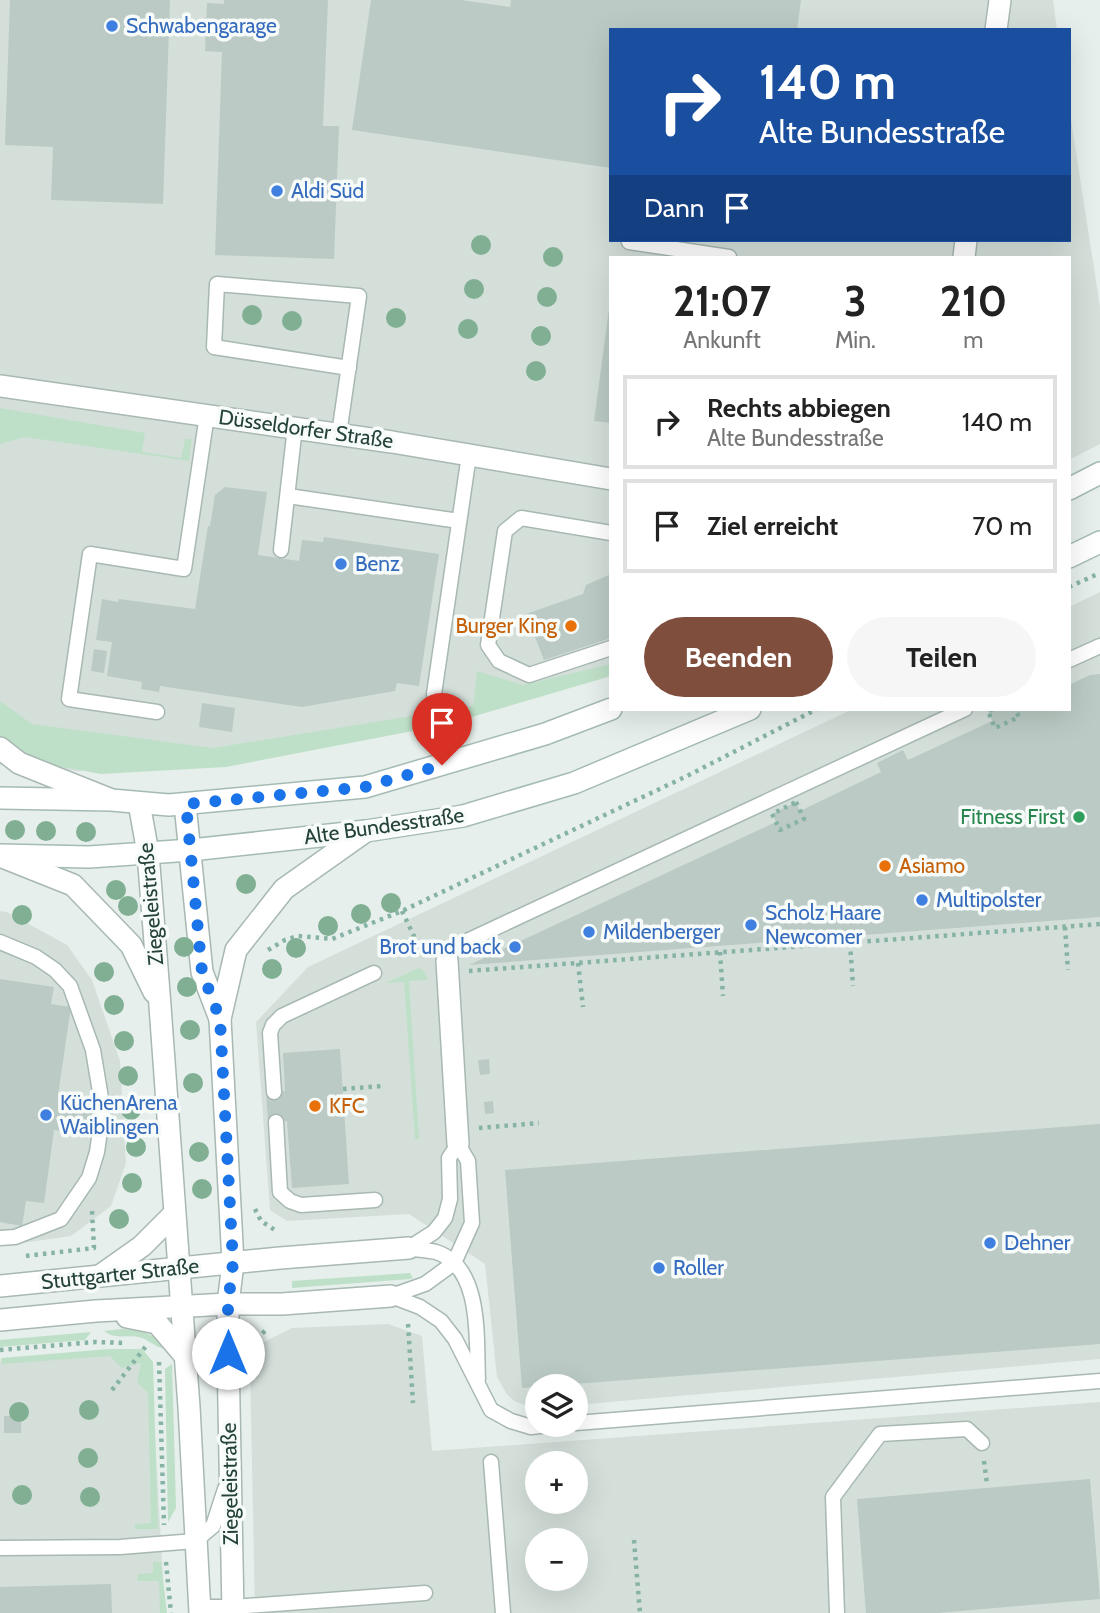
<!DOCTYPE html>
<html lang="de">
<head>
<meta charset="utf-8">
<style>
	:root { --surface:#fff; --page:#f6f6f6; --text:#222; --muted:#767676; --line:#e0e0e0; --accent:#804e3d }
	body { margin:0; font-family:Cabin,sans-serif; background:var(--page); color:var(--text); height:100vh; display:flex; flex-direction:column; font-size:26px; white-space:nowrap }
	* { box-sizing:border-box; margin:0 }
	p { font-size:23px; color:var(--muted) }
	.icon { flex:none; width:38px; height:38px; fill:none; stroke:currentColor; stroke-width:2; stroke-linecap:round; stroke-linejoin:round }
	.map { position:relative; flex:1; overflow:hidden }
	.side { position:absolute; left:609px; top:256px; width:462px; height:455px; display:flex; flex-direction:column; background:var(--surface); border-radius:0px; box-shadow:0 7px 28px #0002 }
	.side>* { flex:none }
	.top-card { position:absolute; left:609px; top:28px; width:462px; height:214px; border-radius:0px; box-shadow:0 7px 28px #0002; background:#1a4fa0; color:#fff; overflow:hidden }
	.fabs { position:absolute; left:525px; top:1374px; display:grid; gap:14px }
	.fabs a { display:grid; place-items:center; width:63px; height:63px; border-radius:50%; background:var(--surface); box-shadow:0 7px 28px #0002; font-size:35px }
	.pin { position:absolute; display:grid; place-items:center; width:60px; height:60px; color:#fff; margin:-72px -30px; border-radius:50% 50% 50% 0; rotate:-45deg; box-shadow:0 0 7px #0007 }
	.pin .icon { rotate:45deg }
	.me { position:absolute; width:77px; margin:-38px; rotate:0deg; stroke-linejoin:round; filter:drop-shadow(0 0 5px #0008) }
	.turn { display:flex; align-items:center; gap:24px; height:147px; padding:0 35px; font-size:32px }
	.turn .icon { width:91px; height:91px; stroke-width:2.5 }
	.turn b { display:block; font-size:49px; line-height:60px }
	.then { display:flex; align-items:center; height:66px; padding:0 35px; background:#0003; gap:14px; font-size:26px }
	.eta { display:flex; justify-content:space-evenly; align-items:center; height:119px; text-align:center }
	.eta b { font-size:42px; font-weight:800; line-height:49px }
	.cta { display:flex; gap:14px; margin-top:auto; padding:14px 35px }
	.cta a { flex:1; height:80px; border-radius:42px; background:var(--accent); color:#fff; font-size:28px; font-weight:800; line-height:80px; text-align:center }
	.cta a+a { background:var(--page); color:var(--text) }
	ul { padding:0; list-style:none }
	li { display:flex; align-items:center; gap:21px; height:94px; margin:0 14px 10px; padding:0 21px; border:4px solid var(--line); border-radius:0px }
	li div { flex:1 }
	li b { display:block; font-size:26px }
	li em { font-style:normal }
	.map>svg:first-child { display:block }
	.built { fill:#d4dfda; fill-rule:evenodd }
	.green { fill:#bfe0c8 }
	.building { fill:#bbcac4 }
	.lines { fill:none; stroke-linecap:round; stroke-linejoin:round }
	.service-casing { stroke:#a8b8b2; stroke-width:17 }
	.minor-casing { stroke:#a8b8b2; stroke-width:24 }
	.secondary-casing { stroke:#a4bbb3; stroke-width:24 }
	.path { stroke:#86b3a5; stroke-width:4.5; stroke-dasharray:3.5 5; stroke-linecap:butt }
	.service { stroke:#fff; stroke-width:14 }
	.minor { stroke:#fff; stroke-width:21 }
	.secondary { stroke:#fff; stroke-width:21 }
	.tree { fill:#80af93 }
	.route { stroke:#1a73e8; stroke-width:12; stroke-dasharray:0 21.6 }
	.shop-dot { fill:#3f7fe0; stroke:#f7fbf9; stroke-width:2.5 }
	.food-dot { fill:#e8710a; stroke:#f7fbf9; stroke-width:2.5 }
	.leisure-dot { fill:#2e9e5b; stroke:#f7fbf9; stroke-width:2.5 }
	.labels { text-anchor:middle; stroke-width:7; stroke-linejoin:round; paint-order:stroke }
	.shop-label { font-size:21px; fill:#366cbe; stroke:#f7fbf9; text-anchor:start }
	.street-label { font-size:21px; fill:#24423a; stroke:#f7fbf9 }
	.food-label { font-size:21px; fill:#c56008; stroke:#f7fbf9; text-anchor:start }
	.leisure-label { font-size:21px; fill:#27864d; stroke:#f7fbf9; text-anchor:end }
</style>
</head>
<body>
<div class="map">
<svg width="1100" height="1613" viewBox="0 0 1100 1613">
	<rect width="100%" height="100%" fill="#e6efeb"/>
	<g class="built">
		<polygon points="0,0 1053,0 1057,30 611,30 611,240 1069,240 1069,107 1100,307 1100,444 1069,460 1069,257 611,257 611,666 469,716 79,771 0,765"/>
		<polygon points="1100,592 1100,1359 576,1405 576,1386 537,1386 537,1408 533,1408 514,1401 506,1393 497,1377 485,1264 409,1214 287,1221 270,1210 256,1022 308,967 853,709 1069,709 1069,607"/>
		<polygon points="0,911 7,912 67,945 92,980 120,1061 126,1163 111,1206 71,1236 0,1246"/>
		<path d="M 388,1324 L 422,1336 L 432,1451 L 1100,1402 L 1100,1613 L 255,1613 L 250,1364 L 264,1342 L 292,1328 ZM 537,1463 L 576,1463 L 576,1502 L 537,1502 ZM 537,1540 L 576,1540 L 576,1578 L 537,1578 Z"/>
		<polygon points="134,1351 151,1368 165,1613 0,1613 0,1361"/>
	</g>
	<g class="green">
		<polygon points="0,408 145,433 142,452 181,458 185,439 192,439 189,461 25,437 0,444"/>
		<polygon points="611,664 611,676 444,725 226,767 101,774 36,762 0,739 0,701 32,724 213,748 473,706 477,671 523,685"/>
		<polygon points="419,968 424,971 428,980 409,981 419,1139 415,1139 404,982 385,983"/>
		<polygon points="410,1273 413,1278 410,1279 292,1288 292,1281"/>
		<path d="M 122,1329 C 142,1330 155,1334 168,1349 C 157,1349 152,1342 142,1338 C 127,1333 117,1341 104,1331 Z"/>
		<polygon points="91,1332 85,1340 0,1347 0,1340"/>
		<polygon points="109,1349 142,1349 153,1362 158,1529 135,1529 135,1524 151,1523 148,1393 137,1382 141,1363 122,1368 110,1356 2,1364 1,1358"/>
		<polygon points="172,1364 176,1508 168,1522 165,1369"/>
		<polygon points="153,1562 161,1562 167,1613 160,1613 159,1581 137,1581 138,1574 153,1573"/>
	</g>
	<g class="building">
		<polygon points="10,0 170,0 163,204 51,200 53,147 5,145"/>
		<polygon points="224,0 328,0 323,126 339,126 334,259 215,255 222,52 205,51 207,3 224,4"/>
		<polygon points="371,0 461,0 510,7 511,0 801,0 797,30 611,30 611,168 352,130"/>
		<polygon points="609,309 611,309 611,423 594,421"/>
		<polygon points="225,487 267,492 258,555 299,561 302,540 323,542 324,537 439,554 419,686 397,683 395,691 302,707 160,686 159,692 141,689 142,682 107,676 112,642 96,640 102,599 118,602 119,599 195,609 208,526 210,526 215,495"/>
		<polygon points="611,574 611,638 544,660 526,614 583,594 586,585"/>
		<polygon points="94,649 107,651 104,673 91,671"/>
		<polygon points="1100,674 1100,917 469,965 776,822 772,814 796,802 800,811 881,772 877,763 903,750 908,760 992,721 988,711 993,709 1069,709 1069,685 1090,675"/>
		<polygon points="202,703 235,708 232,732 199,727"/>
		<polygon points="0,979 54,987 51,1004 71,1007 58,1095 95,1100 90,1135 54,1130 44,1203 26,1201 22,1226 0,1222"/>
		<polygon points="340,1049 349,1184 292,1188 287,1121 268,1122 266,1092 285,1091 283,1053"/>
		<polygon points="489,1059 490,1074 480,1075 478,1060"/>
		<polygon points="493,1101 494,1113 485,1114 484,1102"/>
		<polygon points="1100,1124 1100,1344 522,1388 505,1170"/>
		<rect x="4" y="1416" width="17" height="17"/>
		<polygon points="1090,1479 1100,1599 938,1613 866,1613 857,1499"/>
		<polygon points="111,1584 112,1613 0,1613 0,1587"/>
	</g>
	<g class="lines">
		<g class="service-casing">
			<g id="service">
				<polyline points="629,242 729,257"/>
				<polyline points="339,434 359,296 217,284 214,347 349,368"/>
				<polyline points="288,496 459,521"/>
				<polyline points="611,533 521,518 505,531 488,645 499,661 529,675 611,648"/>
				<polyline points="281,550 295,427"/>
				<polyline points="1069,660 1100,646"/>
				<polyline points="434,694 469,455"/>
				<polyline points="157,712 69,699 90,554 184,569 207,415"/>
				<polyline points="0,942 36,957 55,970 70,986 93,1050 103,1110 97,1152 89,1178 61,1219 15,1237 0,1238"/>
				<polyline points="447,961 453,948 467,941 965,709"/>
				<polyline points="274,1092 270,1033 273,1025 282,1016 374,973"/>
				<polyline points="276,1122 280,1192 290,1201 301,1205 375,1200"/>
				<path d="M 409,1248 C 417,1250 427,1250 436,1252 C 483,1267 476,1341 478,1379"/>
				<polyline points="391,1296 425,1284 454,1263 472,1223 468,1161 458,1144 449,1158 450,1199 445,1218 434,1232 409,1248"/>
				<polyline points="391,1296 420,1307 441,1321 455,1339 491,1410 511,1421 531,1427 560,1424"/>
				<polyline points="576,1423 1100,1381"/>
				<polyline points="491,1462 503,1613"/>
				<polyline points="0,1548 120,1547 195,1541 213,1526 225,1489"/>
				<polyline points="200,1607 233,1607 425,1593"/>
				<polyline points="837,1613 833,1497 880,1434 967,1429 982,1443"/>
			</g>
		</g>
		<g class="minor-casing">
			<g id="minor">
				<polyline points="996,30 1000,0"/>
				<polyline points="964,257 966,240"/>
				<polyline points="0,386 392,442 611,479"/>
				<polyline points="0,748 19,763 109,799"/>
				<polyline points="139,803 148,853 160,1006 189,1407 200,1613"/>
				<polyline points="185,804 202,972 220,1019"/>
				<polyline points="0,856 73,885 131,945 154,992"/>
				<polyline points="447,961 458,1144"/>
				<polyline points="101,1275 142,1246 174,1214"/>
				<polyline points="0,1286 280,1258 409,1248"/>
				<polyline points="127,1317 157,1323 186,1357"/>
				<polyline points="0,1320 96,1311 228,1304 282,1304 391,1296"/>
				<polyline points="233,1613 228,1354 228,1304 233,1263 220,1019 236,950 284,889 366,831"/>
			</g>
		</g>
		<g class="secondary-casing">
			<g id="secondary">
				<polyline points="1069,489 1100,473"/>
				<polyline points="1069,557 1100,542"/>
				<polyline points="0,798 111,800 169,805 365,787 545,734 611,709"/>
				<polyline points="0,855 89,857 191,850 366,831 463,816 574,783 750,709"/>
			</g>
		</g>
		<g class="path">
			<polyline points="1069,587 1100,573"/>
			<polyline points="993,709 988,711 995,728 1019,717 1015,709"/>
			<polygon points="796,802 804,819 780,830 772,814"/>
			<polyline points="402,911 421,951"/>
			<polyline points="1065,927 1068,970"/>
			<polyline points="850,943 853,986"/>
			<polyline points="268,950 285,940 298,936 332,939 402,911 687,776 817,709"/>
			<polyline points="720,952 723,996"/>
			<polyline points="578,963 583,1007"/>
			<polyline points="469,971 1100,924"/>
			<polyline points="343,1089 382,1086"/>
			<polyline points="479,1128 539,1123"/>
			<polyline points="255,1209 261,1221 278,1232"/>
			<polyline points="26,1256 94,1248 92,1211"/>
			<polyline points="408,1324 413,1403"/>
			<polyline points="250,1345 267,1329"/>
			<polyline points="0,1350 95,1342 125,1343"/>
			<polyline points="159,1362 164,1525"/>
			<polyline points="112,1390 146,1346"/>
			<polyline points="984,1461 987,1484"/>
			<polyline points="634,1540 640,1613"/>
			<polyline points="166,1562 171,1613"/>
		</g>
		<use href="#service" class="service"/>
		<use href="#minor" class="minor"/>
		<use href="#secondary" class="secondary"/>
	</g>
	<g class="tree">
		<circle cx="481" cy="245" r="10"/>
		<circle cx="553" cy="257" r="10"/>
		<circle cx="474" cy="289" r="10"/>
		<circle cx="547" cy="297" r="10"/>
		<circle cx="252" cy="315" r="10"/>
		<circle cx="396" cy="318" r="10"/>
		<circle cx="292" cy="321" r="10"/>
		<circle cx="468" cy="329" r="10"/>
		<circle cx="541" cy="336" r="10"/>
		<circle cx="536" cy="371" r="10"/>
		<circle cx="15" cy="830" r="10"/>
		<circle cx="46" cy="831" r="10"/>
		<circle cx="86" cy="832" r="10"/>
		<circle cx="246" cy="884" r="10"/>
		<circle cx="116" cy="890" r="10"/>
		<circle cx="391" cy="903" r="10"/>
		<circle cx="128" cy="906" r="10"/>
		<circle cx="361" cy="914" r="10"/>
		<circle cx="22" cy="915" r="10"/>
		<circle cx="328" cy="926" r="10"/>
		<circle cx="184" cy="947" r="10"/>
		<circle cx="296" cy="948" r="10"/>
		<circle cx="272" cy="969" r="10"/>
		<circle cx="104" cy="972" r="10"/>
		<circle cx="187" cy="987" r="10"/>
		<circle cx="114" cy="1005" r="10"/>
		<circle cx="190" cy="1030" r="10"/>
		<circle cx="124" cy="1041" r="10"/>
		<circle cx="128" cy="1076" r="10"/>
		<circle cx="193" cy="1083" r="10"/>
		<circle cx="131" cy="1110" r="10"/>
		<circle cx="136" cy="1147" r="10"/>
		<circle cx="199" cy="1152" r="10"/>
		<circle cx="132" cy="1183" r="10"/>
		<circle cx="202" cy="1189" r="10"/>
		<circle cx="119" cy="1219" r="10"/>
		<circle cx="89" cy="1410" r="10"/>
		<circle cx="19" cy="1412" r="10"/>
		<circle cx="88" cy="1458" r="10"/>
		<circle cx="22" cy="1495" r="10"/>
		<circle cx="90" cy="1497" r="10"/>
	</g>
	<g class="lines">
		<polyline class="route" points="228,1353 228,1304 233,1263 220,1019 202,972 186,804 365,787 442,765"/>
	</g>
	<g class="shop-dot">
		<circle cx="112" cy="26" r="7"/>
		<circle cx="277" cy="191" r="7"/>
		<circle cx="341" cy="564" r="7"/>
		<circle cx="922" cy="900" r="7"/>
		<circle cx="751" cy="925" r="7"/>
		<circle cx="589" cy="932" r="7"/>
		<circle cx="515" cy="947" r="7"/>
		<circle cx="46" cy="1115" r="7"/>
		<circle cx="990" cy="1243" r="7"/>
		<circle cx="659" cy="1268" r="7"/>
	</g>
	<g class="food-dot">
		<circle cx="571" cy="626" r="7"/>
		<circle cx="885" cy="866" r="7"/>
		<circle cx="315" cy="1106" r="7"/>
	</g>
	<circle class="leisure-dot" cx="1079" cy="817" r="7"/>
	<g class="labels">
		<g class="shop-label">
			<text x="126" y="33">Schwabengarage</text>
			<text x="291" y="198">Aldi Süd</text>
			<text x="355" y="571">Benz</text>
			<text x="936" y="907">Multipolster</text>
			<text x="765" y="920">Scholz Haare<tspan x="765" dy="24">Newcomer</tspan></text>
			<text x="603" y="939">Mildenberger</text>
			<text x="501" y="954" text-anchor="end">Brot und back</text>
			<text x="60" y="1110">KüchenArena<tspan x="60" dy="24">Waiblingen</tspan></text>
			<text x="1004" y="1250">Dehner</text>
			<text x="673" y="1275">Roller</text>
		</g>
		<g class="street-label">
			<text transform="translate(306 429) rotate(8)" y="7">Düsseldorfer Straße</text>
			<text transform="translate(384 826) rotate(-8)" y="7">Alte Bundesstraße</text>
			<text transform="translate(151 904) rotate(-95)" y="7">Ziegeleistraße</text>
			<text transform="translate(120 1274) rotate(-6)" y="7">Stuttgarter Straße</text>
			<text transform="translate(230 1484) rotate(-91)" y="7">Ziegeleistraße</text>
		</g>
		<g class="food-label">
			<text x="557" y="633" text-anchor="end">Burger King</text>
			<text x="899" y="873">Asiamo</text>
			<text x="329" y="1113">KFC</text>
		</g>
		<g class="leisure-label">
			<text x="1065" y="824">Fitness First</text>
		</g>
	</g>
</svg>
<div class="fabs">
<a><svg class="icon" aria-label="layers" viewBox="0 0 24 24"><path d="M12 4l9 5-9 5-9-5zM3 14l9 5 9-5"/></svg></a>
<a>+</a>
<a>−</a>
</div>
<div class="pin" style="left:442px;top:765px;background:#d93025"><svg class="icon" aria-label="arrive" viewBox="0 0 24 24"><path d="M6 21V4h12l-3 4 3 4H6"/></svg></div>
<svg class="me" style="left:228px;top:1353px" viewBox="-20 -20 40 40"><circle r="19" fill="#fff"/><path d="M0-13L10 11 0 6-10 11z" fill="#1a73e8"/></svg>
<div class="top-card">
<div class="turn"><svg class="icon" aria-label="right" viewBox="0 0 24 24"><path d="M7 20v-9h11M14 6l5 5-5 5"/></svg><div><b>140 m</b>Alte Bundesstraße</div></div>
<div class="then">Dann<svg class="icon" aria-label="arrive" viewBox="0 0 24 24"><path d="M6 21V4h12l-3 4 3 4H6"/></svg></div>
</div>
<section class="side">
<div class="eta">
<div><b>21:07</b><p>Ankunft</p></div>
<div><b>3</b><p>Min.</p></div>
<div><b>210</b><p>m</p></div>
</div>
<ul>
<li><svg class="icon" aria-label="right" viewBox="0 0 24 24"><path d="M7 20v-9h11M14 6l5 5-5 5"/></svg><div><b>Rechts abbiegen</b><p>Alte Bundesstraße</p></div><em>140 m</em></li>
<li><svg class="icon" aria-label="arrive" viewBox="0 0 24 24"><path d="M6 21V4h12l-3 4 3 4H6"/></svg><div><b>Ziel erreicht</b></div><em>70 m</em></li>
</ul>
<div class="cta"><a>Beenden</a><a>Teilen</a></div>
</section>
</div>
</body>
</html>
